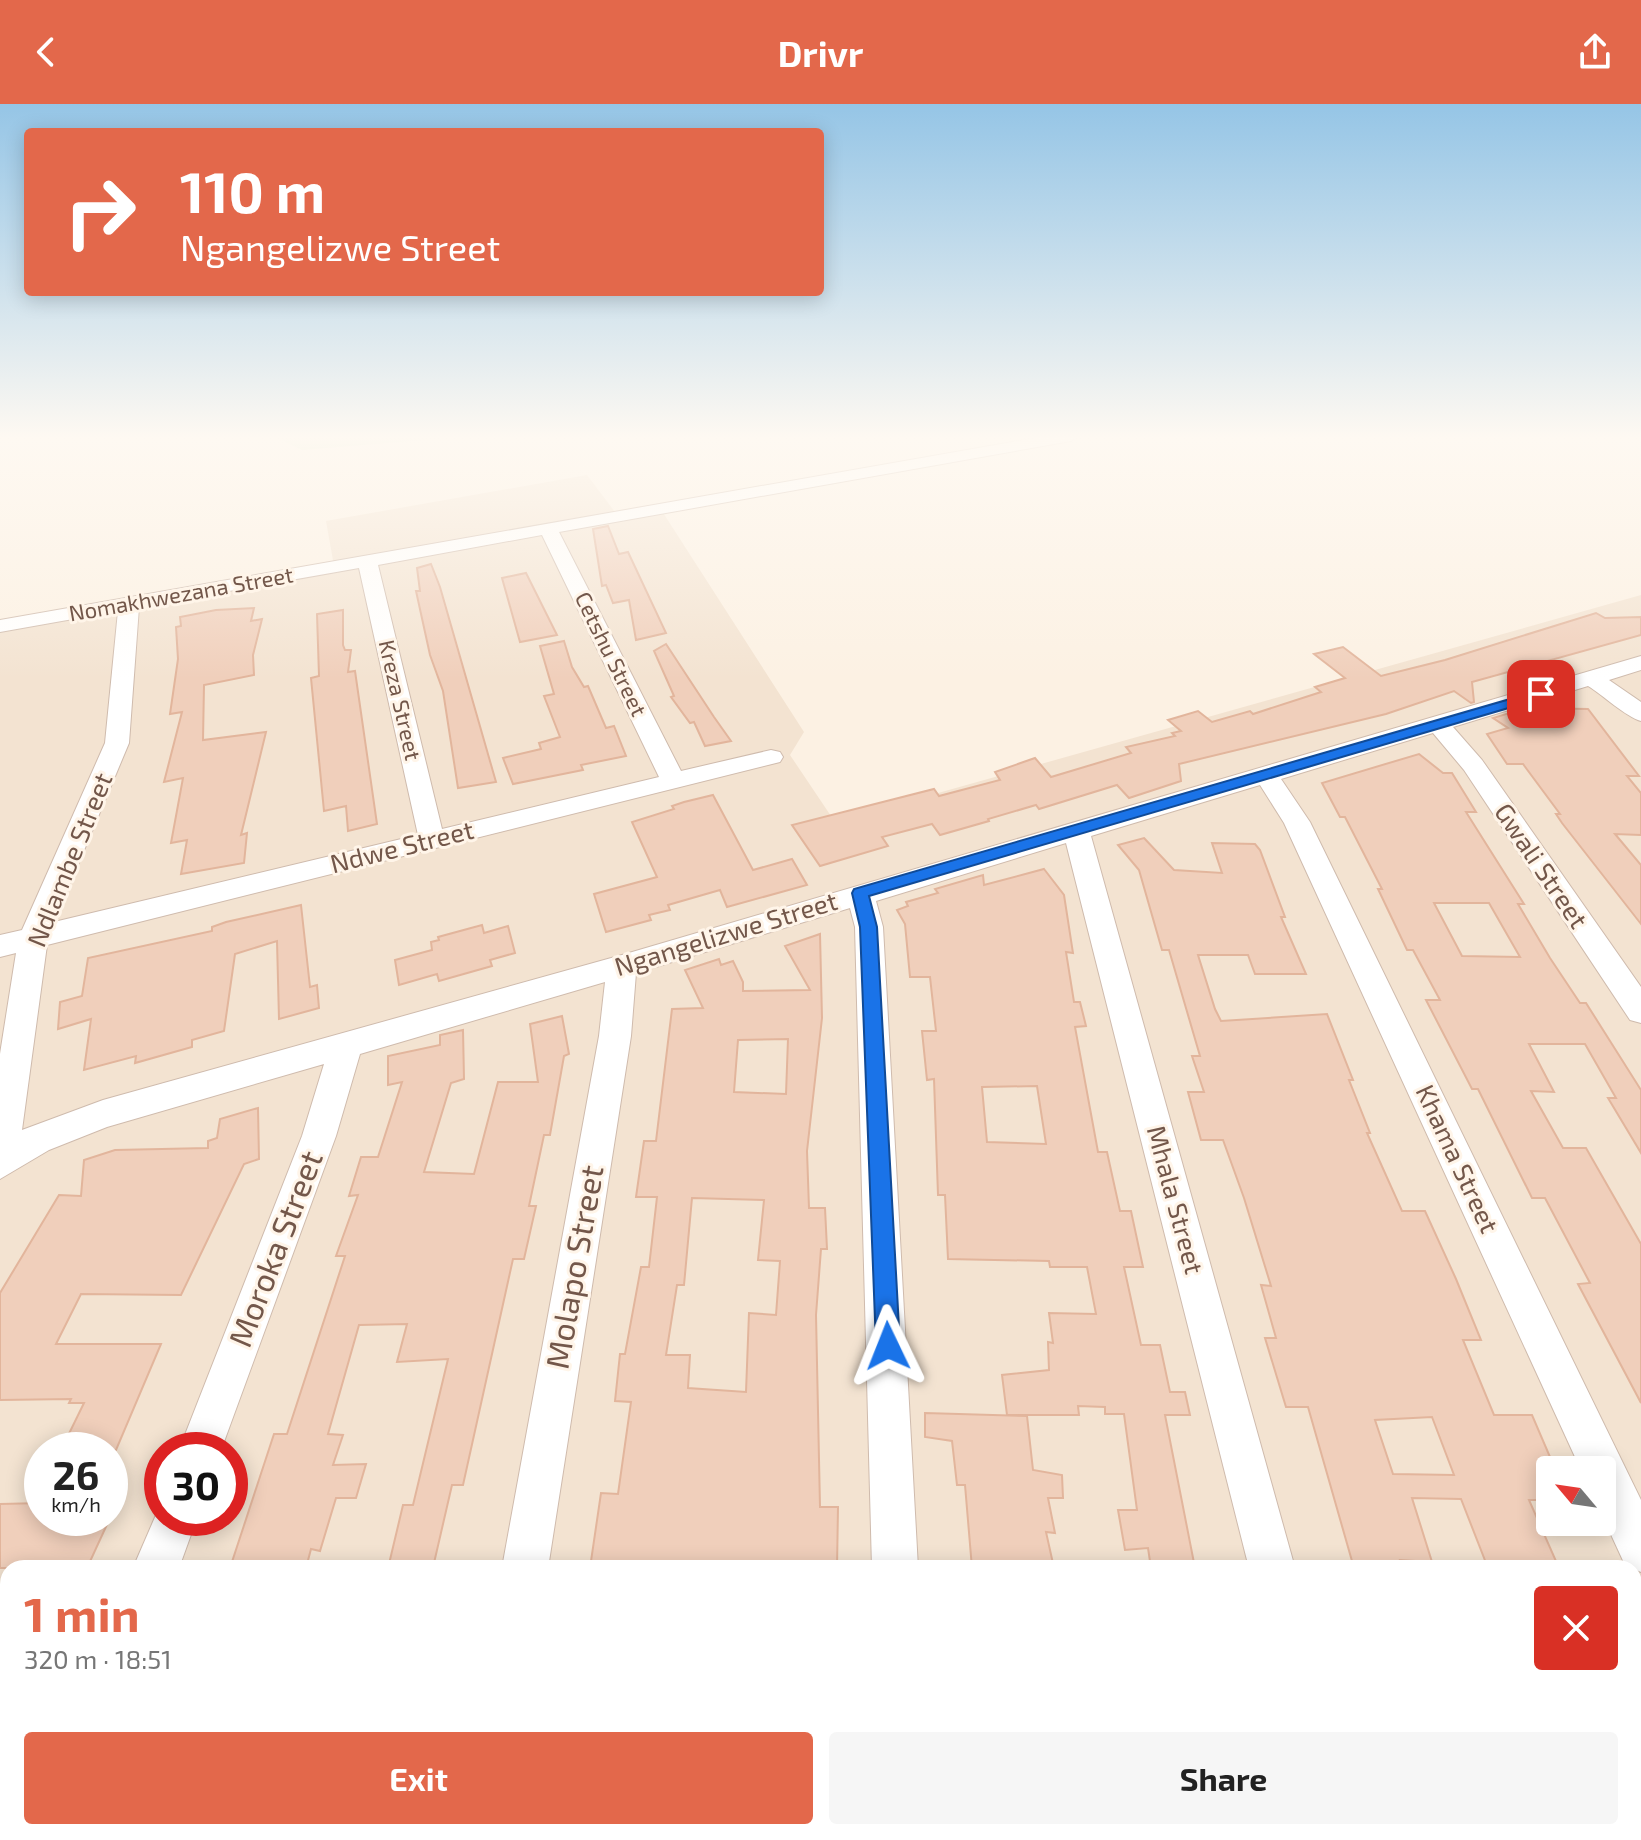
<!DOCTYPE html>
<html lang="en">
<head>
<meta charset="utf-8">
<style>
	:root { --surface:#fff; --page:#f6f6f6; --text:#222; --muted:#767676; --accent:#e3684b }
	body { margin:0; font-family:"Exo 2",sans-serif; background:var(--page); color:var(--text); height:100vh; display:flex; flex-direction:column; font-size:30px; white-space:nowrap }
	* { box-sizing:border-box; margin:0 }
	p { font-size:26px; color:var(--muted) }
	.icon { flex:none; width:44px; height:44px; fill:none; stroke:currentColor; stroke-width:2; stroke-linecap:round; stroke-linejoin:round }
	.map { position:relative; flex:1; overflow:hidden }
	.panel { position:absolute; left:0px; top:1456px; width:1642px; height:280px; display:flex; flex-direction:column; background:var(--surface); border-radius:24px 24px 0 0; box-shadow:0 4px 20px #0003 }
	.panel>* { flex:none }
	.top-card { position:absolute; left:24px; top:24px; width:800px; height:168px; border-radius:8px; box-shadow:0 4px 20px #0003; background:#e3684b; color:#fff; overflow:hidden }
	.needle { width:52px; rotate:299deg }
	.buttons { position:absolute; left:1536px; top:1352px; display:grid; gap:16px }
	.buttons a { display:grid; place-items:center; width:80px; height:80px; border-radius:8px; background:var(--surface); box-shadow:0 4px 20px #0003; font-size:40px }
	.speed { position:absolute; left:24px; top:1328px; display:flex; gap:16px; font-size:40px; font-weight:700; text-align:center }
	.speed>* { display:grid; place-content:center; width:104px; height:104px; border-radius:50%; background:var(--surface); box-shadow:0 4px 20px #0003; line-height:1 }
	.speed small { font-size:20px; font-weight:400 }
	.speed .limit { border:12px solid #d22; background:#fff; color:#111 }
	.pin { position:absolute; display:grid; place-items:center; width:68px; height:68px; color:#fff; margin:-34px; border-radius:16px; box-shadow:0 4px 12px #0006 }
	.me { position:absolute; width:88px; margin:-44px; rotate:358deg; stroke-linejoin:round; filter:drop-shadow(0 0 6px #0008) }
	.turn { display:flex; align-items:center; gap:28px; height:168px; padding:0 24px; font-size:36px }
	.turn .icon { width:104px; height:104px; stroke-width:2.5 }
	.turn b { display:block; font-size:56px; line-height:68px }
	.round { display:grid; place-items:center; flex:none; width:84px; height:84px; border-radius:8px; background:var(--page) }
	.summary { display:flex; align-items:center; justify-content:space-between; height:136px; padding:0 24px }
	h1 { font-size:48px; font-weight:700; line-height:60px; color:var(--accent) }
	.cta { display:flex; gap:16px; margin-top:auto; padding:16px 24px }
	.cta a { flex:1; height:92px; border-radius:8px; background:var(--accent); color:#fff; font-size:32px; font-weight:700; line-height:92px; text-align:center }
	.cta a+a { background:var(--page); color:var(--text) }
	header { display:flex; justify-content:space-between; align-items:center; height:104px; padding:0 24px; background:var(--accent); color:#fff; font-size:36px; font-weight:700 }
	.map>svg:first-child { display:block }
	.residential { fill:#f3e3d1; fill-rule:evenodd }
	.green { fill:#d3e8c2 }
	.building { fill:#f0cfbb; stroke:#e2b59c; stroke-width:2; fill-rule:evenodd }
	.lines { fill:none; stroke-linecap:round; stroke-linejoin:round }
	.street-casing { stroke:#cfbbad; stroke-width:2 }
	.street { fill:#fff; fill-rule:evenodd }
	.route { fill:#1a73e8; stroke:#114b97; stroke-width:2 }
	.labels { text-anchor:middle; stroke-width:6; stroke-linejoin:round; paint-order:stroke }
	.far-street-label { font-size:22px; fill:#73574a; stroke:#fff5e9 }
	.street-label { font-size:26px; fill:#73574a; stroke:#fff5e9 }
	.near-street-label { font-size:32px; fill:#73574a; stroke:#fff5e9 }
</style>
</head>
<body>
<header><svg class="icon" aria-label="back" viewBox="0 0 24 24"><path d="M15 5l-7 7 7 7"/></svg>Drivr<svg class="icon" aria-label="share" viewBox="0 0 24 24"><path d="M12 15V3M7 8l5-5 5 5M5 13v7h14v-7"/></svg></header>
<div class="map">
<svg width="1641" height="1736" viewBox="0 0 1641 1736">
	<rect width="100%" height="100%" fill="#fcf1e3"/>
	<path class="residential" d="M 587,371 L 618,412 L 660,404 L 804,628 L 790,651 L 835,718 L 1641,491 L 1641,1736 L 0,1736 L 0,522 L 334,462 L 326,417 ZM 42,1346 L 110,1346 L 110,1414 L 42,1414 ZM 162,1346 L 230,1346 L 230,1414 L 162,1414 ZM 1550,1366 L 1602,1366 L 1602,1418 L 1550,1418 ZM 8,1464 L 1634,1464 L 1634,1728 L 8,1728 Z"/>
	<polygon class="green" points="273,332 474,332 302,346"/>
	<g class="building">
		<polygon points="608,422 619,450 628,448 666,529 636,536 629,496 613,499 606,481 602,482 593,425"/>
		<polygon points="431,460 440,483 496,678 458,684 443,587 430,551 416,487 420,487 417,464"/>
		<polygon points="526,469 557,531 520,538 502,474"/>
		<polygon points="254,504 251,517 262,515 253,551 254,571 204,581 203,636 266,628 241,731 247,729 244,759 181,770 187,736 171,739 183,674 164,678 182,608 170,610 178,555 176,523 181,522 180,513 216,506"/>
		<polygon points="343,506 343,541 345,546 351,546 348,568 355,567 377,720 348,727 346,702 324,707 311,574 319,572 317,510"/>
		<polygon points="1596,509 1605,514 1641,513 1641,531 1472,578 1474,598 1471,599 1454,587 1386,610 1179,660 1181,677 1129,694 1117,681 1039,705 1036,701 988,715 989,717 940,731 932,720 882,733 888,742 820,762 792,721 934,685 939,692 1000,676 995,668 1035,654 1051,673 1131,649 1126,643 1175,632 1172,629 1181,627 1168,616 1198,607 1212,618 1250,607 1253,610 1321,588 1315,583 1345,574 1314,550 1343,543 1381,572 1445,556"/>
		<polygon points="564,537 572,563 584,583 588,582 606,624 614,622 626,652 581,661 583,666 513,680 503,654 541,645 539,639 560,633 544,592 554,590 540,542"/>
		<polygon points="666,540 714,613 731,637 705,642 694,618 690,619 671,593 674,592 654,547"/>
		<polygon points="1526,604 1588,605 1639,672 1627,672 1641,689 1641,731 1615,730 1641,761 1641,820 1562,719 1556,710 1560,710 1523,660 1507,660 1487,630 1508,624 1493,614"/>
		<path d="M 1419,650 L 1443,669 L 1452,669 L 1476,708 L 1466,708 L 1524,800 L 1518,800 L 1550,854 L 1580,899 L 1586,899 L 1641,986 L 1641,1049 L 1608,994 L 1616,994 L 1585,940 L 1529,940 L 1554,988 L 1531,987 L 1563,1044 L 1586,1044 L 1641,1140 L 1641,1299 L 1578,1180 L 1590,1179 L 1545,1094 L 1532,1094 L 1478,985 L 1472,985 L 1426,896 L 1440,896 L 1413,846 L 1407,846 L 1378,785 L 1382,785 L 1345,713 L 1340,713 L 1322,679 ZM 1434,799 L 1489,799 L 1520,853 L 1462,852 Z"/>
		<polygon points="713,691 753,766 792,755 807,781 727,803 720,786 668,801 670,806 649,811 651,816 606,828 594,790 657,773 632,718 674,705 672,702 684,698"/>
		<path d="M 1144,734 L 1174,766 L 1222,769 L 1212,739 L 1255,740 L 1260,746 L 1285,813 L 1281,813 L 1306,870 L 1255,870 L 1248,851 L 1198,851 L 1215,905 L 1221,917 L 1327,910 L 1353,976 L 1349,976 L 1370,1029 L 1367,1029 L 1402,1107 L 1425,1107 L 1456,1175 L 1481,1236 L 1463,1236 L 1494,1311 L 1532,1311 L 1550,1353 L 1550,1396 L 1529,1396 L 1559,1464 L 1488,1464 L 1461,1395 L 1412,1394 L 1432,1458 L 1400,1456 L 1402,1464 L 1354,1464 L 1308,1303 L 1286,1303 L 1265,1234 L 1276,1234 L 1261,1181 L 1271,1182 L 1244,1094 L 1223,1036 L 1201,1036 L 1188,988 L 1204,988 L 1192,952 L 1200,952 L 1169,846 L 1162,846 L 1139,766 L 1118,741 ZM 1432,1313 L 1454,1371 L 1393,1370 L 1375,1316 Z"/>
		<path d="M 1044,765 L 1064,791 L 1073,849 L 1066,848 L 1074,898 L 1080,898 L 1086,922 L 1075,923 L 1098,1048 L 1107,1048 L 1120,1107 L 1131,1107 L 1143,1163 L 1124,1163 L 1141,1241 L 1160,1241 L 1170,1288 L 1185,1288 L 1190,1311 L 1165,1311 L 1195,1464 L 1151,1464 L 1148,1444 L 1125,1446 L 1118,1406 L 1137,1406 L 1124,1310 L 1105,1310 L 1105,1303 L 1078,1302 L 1079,1311 L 1007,1311 L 1002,1271 L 1049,1266 L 1048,1238 L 1053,1239 L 1049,1209 L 1096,1210 L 1087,1163 L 1050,1163 L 1049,1157 L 948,1155 L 945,1091 L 938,1091 L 934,975 L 927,976 L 922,927 L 936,927 L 930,873 L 910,873 L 905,820 L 897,806 L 908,802 L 906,798 L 938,789 L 935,785 L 983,771 L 984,781 ZM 1037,982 L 1046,1040 L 987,1038 L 982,983 Z"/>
		<polygon points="301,801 310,883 317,881 319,904 279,915 277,837 235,850 224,927 192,936 192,943 135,959 136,952 84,966 91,915 58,925 60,898 82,892 88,854 212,827 212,823 226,818"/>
		<polygon points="482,821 484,829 508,822 515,849 490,856 492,862 439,877 437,870 399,881 395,856 432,846 431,838 439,836 438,833"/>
		<path d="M 820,830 L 822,914 L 807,1047 L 809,1104 L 825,1104 L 827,1145 L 821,1145 L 816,1211 L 820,1403 L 838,1403 L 837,1464 L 590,1464 L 601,1389 L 618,1390 L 631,1298 L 615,1297 L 620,1250 L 625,1250 L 641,1163 L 649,1163 L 657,1093 L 636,1093 L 644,1037 L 656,1037 L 672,905 L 703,904 L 685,866 L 719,855 L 721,861 L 733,857 L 743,878 L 743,887 L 810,886 L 785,842 ZM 788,935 L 786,990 L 734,988 L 738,936 ZM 692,1094 L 764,1096 L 758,1156 L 780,1157 L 776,1211 L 749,1209 L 746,1288 L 688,1284 L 690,1251 L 666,1251 L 677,1181 L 684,1181 Z"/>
		<polygon points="562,912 569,950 564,952 550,1031 544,1031 529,1102 536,1102 524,1155 513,1155 463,1381 452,1381 434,1459 389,1460 403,1401 413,1401 448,1255 397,1258 407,1220 359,1221 328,1330 343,1331 333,1361 366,1360 356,1394 336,1394 320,1447 311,1445 306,1464 230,1464 274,1330 287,1330 345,1152 336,1152 358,1091 349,1092 361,1053 378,1053 402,978 388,981 388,952 440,941 440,931 463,926 464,975 451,979 424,1068 474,1070 498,978 538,978 530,920"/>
		<polygon points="258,1004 259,1055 244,1060 181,1191 81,1190 56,1240 161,1240 116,1346 61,1346 84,1299 69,1299 71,1295 0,1296 0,1189 59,1091 81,1092 84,1056 115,1046 208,1044 208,1037 217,1034 220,1015"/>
		<polygon points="925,1309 1027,1312 1033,1366 1062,1371 1063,1394 1048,1394 1055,1429 1046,1428 1054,1464 972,1464 965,1381 957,1381 952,1337 925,1333"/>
		<polygon points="42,1399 42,1414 110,1414 87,1464 0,1464 0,1400"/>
	</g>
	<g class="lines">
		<g class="street-casing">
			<g id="street">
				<path d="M 1046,332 L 1079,332 L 1071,337 L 559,428 L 681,667 L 771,646 L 780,648 L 783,653 L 780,658 L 47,841 L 22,1026 L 103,996 L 622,851 L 1641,552 L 1641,566 L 1609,576 L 1641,598 L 1641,617 C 1626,613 1603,591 1588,582 L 1453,623 L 1482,656 L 1641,883 L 1641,919 L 1630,916 L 1464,666 L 1433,629 L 1281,675 L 1310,718 L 1641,1396 L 1641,1468 L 1625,1461 L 1602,1411 L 1602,1366 L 1581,1366 L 1284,719 L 1260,681 L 1091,732 L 1295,1464 L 1249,1464 L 1066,739 L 876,797 L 883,823 L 918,1464 L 872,1464 L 855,823 L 850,804 L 636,869 L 631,932 L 548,1464 L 502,1464 L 599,932 L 605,878 L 360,950 L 336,1032 L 221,1346 L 179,1346 L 302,1032 L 324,960 L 107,1023 L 49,1046 L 0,1075 L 0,950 L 16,849 L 0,853 L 0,831 L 22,826 L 105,639 L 118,507 L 0,528 L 0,516 ZM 542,431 L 659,673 L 442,725 L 378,461 ZM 359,464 L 418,731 L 54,818 L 129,639 L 139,503 Z"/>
				<polygon points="162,1397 162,1414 197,1414 179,1464 133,1464"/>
				<polygon points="30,1728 82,1728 79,1736 27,1736"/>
				<polygon points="456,1728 508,1728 507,1736 455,1736"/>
				<rect x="879" y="1728" width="52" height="8"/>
				<polygon points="1316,1728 1368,1728 1370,1736 1318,1736"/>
			</g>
		</g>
		<use href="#street" class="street"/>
	</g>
	<linearGradient id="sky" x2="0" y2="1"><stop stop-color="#95c5e6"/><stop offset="0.58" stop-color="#fef9f2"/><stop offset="1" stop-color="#fef9f2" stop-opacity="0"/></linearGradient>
	<rect width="1641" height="575" fill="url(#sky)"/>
	<polygon class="route" points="1541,586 1548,590 1546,593 869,792 877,823 900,1242 897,1251 888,1254 879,1251 876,1242 860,823 852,789 854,785"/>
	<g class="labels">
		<g class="far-street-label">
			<text transform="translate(181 490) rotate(-10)" y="8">Nomakhwezana Street</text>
			<text transform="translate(611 550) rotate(64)" y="8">Cetshu Street</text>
			<text transform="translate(400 596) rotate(77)" y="8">Kreza Street</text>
		</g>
		<g class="street-label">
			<text transform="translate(402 743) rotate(-14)" y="9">Ndwe Street</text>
			<text transform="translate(70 756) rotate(-68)" y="9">Ndlambe Street</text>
			<text transform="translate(1541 762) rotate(56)" y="9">Gwali Street</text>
			<text transform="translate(726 830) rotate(-17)" y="9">Ngangelizwe Street</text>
			<text transform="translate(1457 1055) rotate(65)" y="9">Khama Street</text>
			<text transform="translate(1175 1096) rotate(75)" y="9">Mhala Street</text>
		</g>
		<g class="near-street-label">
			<text transform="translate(276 1145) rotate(-69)" y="11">Moroka Street</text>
			<text transform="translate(575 1163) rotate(-80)" y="11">Molapo Street</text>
		</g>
	</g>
</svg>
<div class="buttons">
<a><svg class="needle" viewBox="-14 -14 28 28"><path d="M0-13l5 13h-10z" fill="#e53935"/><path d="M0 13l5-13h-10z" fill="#767676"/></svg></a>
</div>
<div class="speed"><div>26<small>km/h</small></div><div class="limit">30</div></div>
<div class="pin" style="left:1541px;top:590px;background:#d93025"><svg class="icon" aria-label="arrive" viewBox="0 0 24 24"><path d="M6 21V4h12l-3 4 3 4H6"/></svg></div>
<svg class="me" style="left:888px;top:1242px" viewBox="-20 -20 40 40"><path d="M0-17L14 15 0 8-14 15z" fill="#1a73e8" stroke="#fff" stroke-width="4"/></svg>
<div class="top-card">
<div class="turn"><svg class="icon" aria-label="right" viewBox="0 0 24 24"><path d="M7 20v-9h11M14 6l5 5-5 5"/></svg><div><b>110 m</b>Ngangelizwe Street</div></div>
</div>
<section class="panel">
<div class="summary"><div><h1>1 min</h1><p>320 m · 18:51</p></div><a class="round" style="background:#d93025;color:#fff"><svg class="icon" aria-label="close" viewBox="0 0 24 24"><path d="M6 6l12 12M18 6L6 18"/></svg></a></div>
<div class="cta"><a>Exit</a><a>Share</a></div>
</section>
</div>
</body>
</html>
